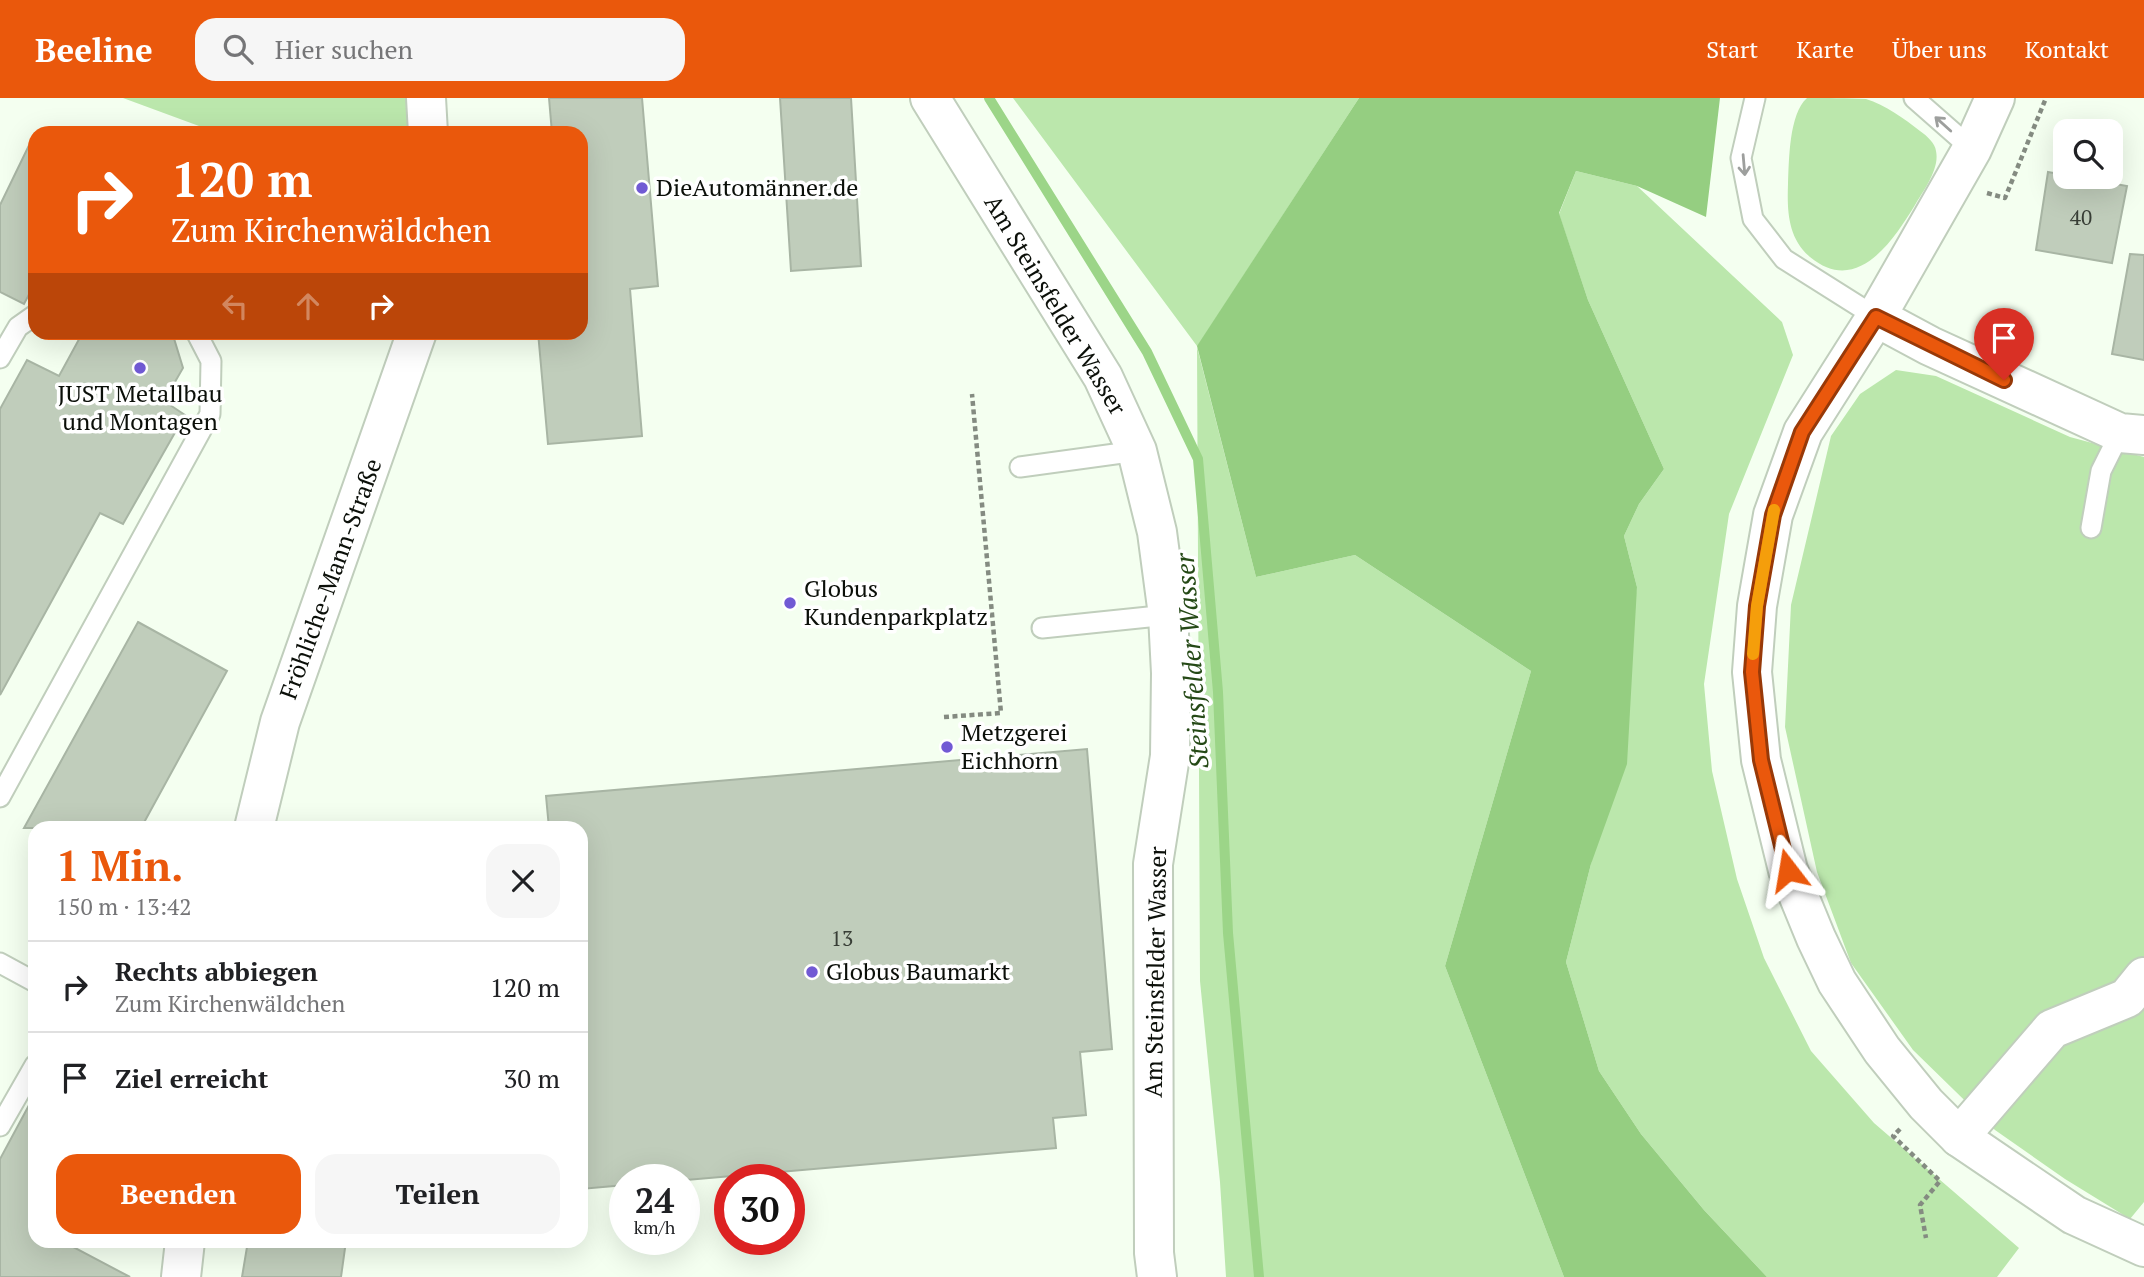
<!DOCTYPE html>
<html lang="de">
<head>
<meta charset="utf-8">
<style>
	:root { --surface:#fff; --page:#f6f6f6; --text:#202124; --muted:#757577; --line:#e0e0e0; --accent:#ea580c }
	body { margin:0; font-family:"PT Serif",serif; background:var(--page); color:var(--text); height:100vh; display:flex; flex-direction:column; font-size:26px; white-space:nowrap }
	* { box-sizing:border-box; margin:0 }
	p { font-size:23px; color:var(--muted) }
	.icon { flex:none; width:38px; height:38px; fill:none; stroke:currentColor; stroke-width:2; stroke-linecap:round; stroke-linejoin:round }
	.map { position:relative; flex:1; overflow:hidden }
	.panel { position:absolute; left:28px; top:723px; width:560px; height:427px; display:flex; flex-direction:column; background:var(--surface); border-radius:21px; box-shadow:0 7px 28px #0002 }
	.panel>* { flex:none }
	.top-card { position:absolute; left:28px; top:28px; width:560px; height:214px; border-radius:21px; box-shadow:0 7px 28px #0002; background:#ea580c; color:#fff; overflow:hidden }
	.buttons { position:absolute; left:2053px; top:21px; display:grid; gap:14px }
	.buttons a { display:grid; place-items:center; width:70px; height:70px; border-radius:14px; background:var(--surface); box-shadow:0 7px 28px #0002; font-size:35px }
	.speed { position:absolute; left:609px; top:1066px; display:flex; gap:14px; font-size:35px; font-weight:700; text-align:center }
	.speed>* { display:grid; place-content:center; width:91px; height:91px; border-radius:50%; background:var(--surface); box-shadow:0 7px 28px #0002; line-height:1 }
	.speed small { font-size:18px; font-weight:400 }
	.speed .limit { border:10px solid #d22; background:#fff; color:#111 }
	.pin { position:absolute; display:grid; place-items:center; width:60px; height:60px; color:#fff; margin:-72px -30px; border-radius:50% 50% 50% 0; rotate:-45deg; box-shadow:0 0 7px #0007 }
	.pin .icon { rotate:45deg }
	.me { position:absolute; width:77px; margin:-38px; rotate:346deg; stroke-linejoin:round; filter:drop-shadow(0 0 5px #0008) }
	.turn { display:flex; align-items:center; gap:24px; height:147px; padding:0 28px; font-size:32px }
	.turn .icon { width:91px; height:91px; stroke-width:2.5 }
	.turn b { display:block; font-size:49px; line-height:60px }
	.lanes { display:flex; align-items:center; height:66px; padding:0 28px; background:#0003; justify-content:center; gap:35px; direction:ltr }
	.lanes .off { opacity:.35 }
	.round { display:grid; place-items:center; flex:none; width:74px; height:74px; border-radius:21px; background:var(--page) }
	.headline { display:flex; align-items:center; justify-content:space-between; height:119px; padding:0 28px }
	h1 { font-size:42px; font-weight:600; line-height:52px; color:var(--accent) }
	.button { display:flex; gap:14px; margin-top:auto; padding:14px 28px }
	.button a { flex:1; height:80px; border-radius:21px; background:var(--accent); color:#fff; font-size:28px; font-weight:600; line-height:80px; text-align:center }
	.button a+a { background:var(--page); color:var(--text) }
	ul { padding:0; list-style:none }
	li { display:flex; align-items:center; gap:21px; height:91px; padding:0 28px; border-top:2px solid var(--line) }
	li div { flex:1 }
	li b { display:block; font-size:26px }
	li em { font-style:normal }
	header { display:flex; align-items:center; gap:42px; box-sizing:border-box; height:98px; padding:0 35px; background:var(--accent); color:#fff }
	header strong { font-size:33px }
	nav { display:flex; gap:38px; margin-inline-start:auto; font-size:24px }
	.search { width:490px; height:63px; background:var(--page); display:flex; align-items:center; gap:18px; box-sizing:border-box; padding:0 24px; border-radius:21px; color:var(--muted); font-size:26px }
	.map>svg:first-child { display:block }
	.green { fill:#bbe7ac }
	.forest { fill:#95ce81 }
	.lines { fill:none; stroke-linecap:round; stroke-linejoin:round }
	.stream { stroke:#9cd588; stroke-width:10 }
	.building { fill:#c0cdbb; stroke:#a8b5a4; stroke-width:2 }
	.service-casing { stroke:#c0cebc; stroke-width:23 }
	.minor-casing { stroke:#c0cebc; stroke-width:42 }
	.tertiary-casing { stroke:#c0cebc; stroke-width:42 }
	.path { stroke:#848b81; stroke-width:4.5; stroke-dasharray:5 3.5; stroke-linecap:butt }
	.service { stroke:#fff; stroke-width:19 }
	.minor { stroke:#fff; stroke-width:38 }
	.tertiary { stroke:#fff; stroke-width:38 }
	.oneway { stroke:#9d9f9d }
	.route-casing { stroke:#983908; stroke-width:18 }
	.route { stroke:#ea580c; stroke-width:12 }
	.slow { stroke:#f59e0b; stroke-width:12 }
	.poi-dot { fill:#715ad4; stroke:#fff; stroke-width:2.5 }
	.labels { text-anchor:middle; stroke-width:7; stroke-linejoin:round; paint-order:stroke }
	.number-label { font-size:21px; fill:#383e36 }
	.poi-label { font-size:24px; fill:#0b0f09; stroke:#fff; text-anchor:start }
	.street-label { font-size:24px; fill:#0b0f09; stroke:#fff }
	.water-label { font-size:26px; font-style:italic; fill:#254916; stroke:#fff }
</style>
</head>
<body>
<header>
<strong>Beeline</strong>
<div class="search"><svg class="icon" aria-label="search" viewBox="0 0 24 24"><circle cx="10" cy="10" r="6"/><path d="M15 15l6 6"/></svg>Hier suchen</div>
<nav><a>Start</a><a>Karte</a><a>Über uns</a><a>Kontakt</a></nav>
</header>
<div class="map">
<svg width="2144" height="1179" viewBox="0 0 2144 1179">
	<rect width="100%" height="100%" fill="#f4fff0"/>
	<g class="green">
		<polygon points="123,0 409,0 409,35 218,35"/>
		<polygon points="1013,0 1359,0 1197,249 1256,479 1355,457 1531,573 1445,868 1564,1179 1226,1179 1220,1084 1200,883 1197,248"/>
		<path d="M 1807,0 C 1824,0 1849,0 1866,1 C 1885,7 1905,21 1920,33 C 1927,38 1935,45 1936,53 C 1940,71 1923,93 1915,107 C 1893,143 1857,198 1810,159 C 1788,140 1787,113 1788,86 C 1789,62 1789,16 1807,0 Z"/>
		<polygon points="1576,73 1637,88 1782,224 1793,257 1729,416 1704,586 1712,673 1737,781 1764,860 1811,953 1874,1025 2019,1150 1997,1179 1767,1179 1704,1112 1641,1036 1599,973 1566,864 1591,766 1637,489 1624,438 1639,406 1664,371 1588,202 1559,116"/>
		<polygon points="1896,272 1936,278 2070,339 2144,359 2144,1104 2130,1121 2065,1081 1995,1032 1913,952 1851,865 1817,774 1785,629 1791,507 1831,338 1860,296"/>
	</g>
	<polygon class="forest" points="1359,0 1720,0 1706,119 1637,88 1576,73 1559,115 1588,202 1664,371 1639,406 1624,438 1637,489 1627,666 1591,766 1566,864 1599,973 1641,1036 1704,1112 1767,1179 1564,1179 1445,868 1531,573 1355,457 1256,479 1197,248"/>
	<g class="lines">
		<polyline class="stream" points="989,0 1147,254 1198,361 1218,594 1228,835 1259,1179"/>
	</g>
	<g class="building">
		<polygon points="549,0 642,0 658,188 630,191 642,338 548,346 538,234 581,234 581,35 552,35"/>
		<polygon points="780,0 851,0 861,168 791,173"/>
		<polygon points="35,35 35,185 24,206 0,194 0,107"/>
		<polygon points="2048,74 2127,88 2112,165 2036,152"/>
		<polygon points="2130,156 2144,157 2144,262 2112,256"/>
		<polygon points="83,234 172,234 183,270 164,303 185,317 123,426 100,415 0,597 0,311 27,262 59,278"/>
		<polygon points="138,524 227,573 141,730 24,730"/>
		<polygon points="1087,651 1112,951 1080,954 1086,1017 1053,1020 1056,1050 686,1082 625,1082 625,1087 581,1091 581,730 549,730 546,698"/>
		<polygon points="35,996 35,1143 62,1143 130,1179 0,1179 0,1061"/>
		<polygon points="248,1143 346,1143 341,1179 242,1179"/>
	</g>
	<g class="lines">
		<g class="service-casing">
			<g id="service">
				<polyline points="1755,0 1741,60 1753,121 1784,161 1876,219"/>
				<polyline points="1914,0 1972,51"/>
				<polyline points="0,260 18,229 35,217"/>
				<polyline points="1020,369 1137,353"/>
				<polyline points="2091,430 2101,373 2120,335"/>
				<polyline points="1042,530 1168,517"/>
				<polyline points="0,699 210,316 211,263 196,234"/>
				<polyline points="0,865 35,884"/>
				<polyline points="0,1028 35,967"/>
			</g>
		</g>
		<g class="minor-casing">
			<g id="minor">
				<polyline points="930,0 1103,279 1137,353 1157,434 1168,517 1171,575 1170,658 1153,766 1154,1155 1157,1179"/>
				<polyline points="1995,0 1972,51 1876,219 1803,334 1773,417 1757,508 1752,574 1761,662 1788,772 1816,840 1837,884 1882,952 1926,1006 1959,1039 2074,1117 2144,1149"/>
				<polyline points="1876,219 1930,248 2120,335 2144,337"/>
				<polyline points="1959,1039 2052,931 2127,900 2144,879"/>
			</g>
		</g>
		<g class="tertiary-casing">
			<g id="tertiary">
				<polyline points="426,0 428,35"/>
				<polyline points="254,730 280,624 417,234"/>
				<polyline points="181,1179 185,1143"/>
			</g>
		</g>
		<g class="path">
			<polyline points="1987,95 2005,100 2046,0"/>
			<polyline points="944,619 1001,615 972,296"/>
			<polyline points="1900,1031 1893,1038 1940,1083 1920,1107 1926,1140"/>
		</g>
		<use href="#service" class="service"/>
		<use href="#minor" class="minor"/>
		<use href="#tertiary" class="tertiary"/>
	</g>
	<defs><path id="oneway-shaft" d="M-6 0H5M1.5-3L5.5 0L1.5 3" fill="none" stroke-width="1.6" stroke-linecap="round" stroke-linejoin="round" transform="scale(1.75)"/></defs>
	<g class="oneway">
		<use href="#oneway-shaft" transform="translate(1943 26) rotate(-138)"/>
		<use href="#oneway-shaft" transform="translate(1744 67) rotate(85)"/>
	</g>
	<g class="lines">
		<g class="route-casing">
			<polyline id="route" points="1788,772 1761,662 1752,574 1757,508 1773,417 1802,334 1876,219 2004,282"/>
		</g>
		<use href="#route" class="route"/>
		<polyline class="slow" points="1753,556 1757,508 1774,412"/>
	</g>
	<g class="poi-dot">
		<circle cx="642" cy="90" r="7"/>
		<circle cx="140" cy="270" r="7"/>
		<circle cx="790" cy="505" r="7"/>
		<circle cx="947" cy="649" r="7"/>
		<circle cx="812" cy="874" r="7"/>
	</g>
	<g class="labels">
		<g class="number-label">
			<text x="2081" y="127">40</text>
			<text x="842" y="848">13</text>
		</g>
		<g class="poi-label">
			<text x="656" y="98">DieAutomänner.de</text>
			<text x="140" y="304" text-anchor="middle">JUST Metallbau<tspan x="140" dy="28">und Montagen</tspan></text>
			<text x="804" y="499">Globus<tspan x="804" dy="28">Kundenparkplatz</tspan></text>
			<text x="961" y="643">Metzgerei<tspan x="961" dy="28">Eichhorn</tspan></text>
			<text x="826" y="882">Globus Baumarkt</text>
		</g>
		<g class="street-label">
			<text transform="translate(1055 207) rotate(59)" y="8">Am Steinsfelder Wasser</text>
			<text transform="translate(331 481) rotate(-70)" y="8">Fröhliche-Mann-Straße</text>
			<text transform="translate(1156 874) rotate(-89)" y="8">Am Steinsfelder Wasser</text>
		</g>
		<g class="water-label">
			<text transform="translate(1192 563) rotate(-94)" y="9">Steinsfelder Wasser</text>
		</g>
	</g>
</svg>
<div class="buttons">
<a><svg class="icon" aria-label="search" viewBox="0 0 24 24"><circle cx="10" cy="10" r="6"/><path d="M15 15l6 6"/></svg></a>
</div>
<div class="speed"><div>24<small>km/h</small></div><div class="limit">30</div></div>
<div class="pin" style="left:2004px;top:282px;background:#d93025"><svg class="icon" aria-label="arrive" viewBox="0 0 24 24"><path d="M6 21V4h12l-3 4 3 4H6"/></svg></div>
<svg class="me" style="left:1788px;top:772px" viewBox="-20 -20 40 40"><path d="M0-17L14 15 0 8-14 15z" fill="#ea580c" stroke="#fff" stroke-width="4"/></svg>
<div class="top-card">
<div class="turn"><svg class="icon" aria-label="right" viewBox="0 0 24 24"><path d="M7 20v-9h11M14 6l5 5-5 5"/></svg><div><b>120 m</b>Zum Kirchenwäldchen</div></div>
<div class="lanes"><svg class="icon off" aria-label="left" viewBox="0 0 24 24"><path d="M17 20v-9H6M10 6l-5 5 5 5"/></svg><svg class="icon off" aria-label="ahead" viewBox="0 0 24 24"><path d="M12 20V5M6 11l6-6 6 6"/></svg><svg class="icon" aria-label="right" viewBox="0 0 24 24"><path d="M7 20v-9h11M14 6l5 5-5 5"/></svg></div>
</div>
<section class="panel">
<div class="headline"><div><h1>1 Min.</h1><p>150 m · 13:42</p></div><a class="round"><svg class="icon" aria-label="close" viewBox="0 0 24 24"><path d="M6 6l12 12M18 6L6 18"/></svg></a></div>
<ul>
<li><svg class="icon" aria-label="right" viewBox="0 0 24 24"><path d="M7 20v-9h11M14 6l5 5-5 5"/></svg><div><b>Rechts abbiegen</b><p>Zum Kirchenwäldchen</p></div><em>120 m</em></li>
<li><svg class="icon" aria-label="arrive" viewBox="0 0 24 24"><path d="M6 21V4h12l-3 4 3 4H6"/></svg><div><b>Ziel erreicht</b></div><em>30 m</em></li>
</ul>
<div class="button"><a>Beenden</a><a>Teilen</a></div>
</section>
</div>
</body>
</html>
